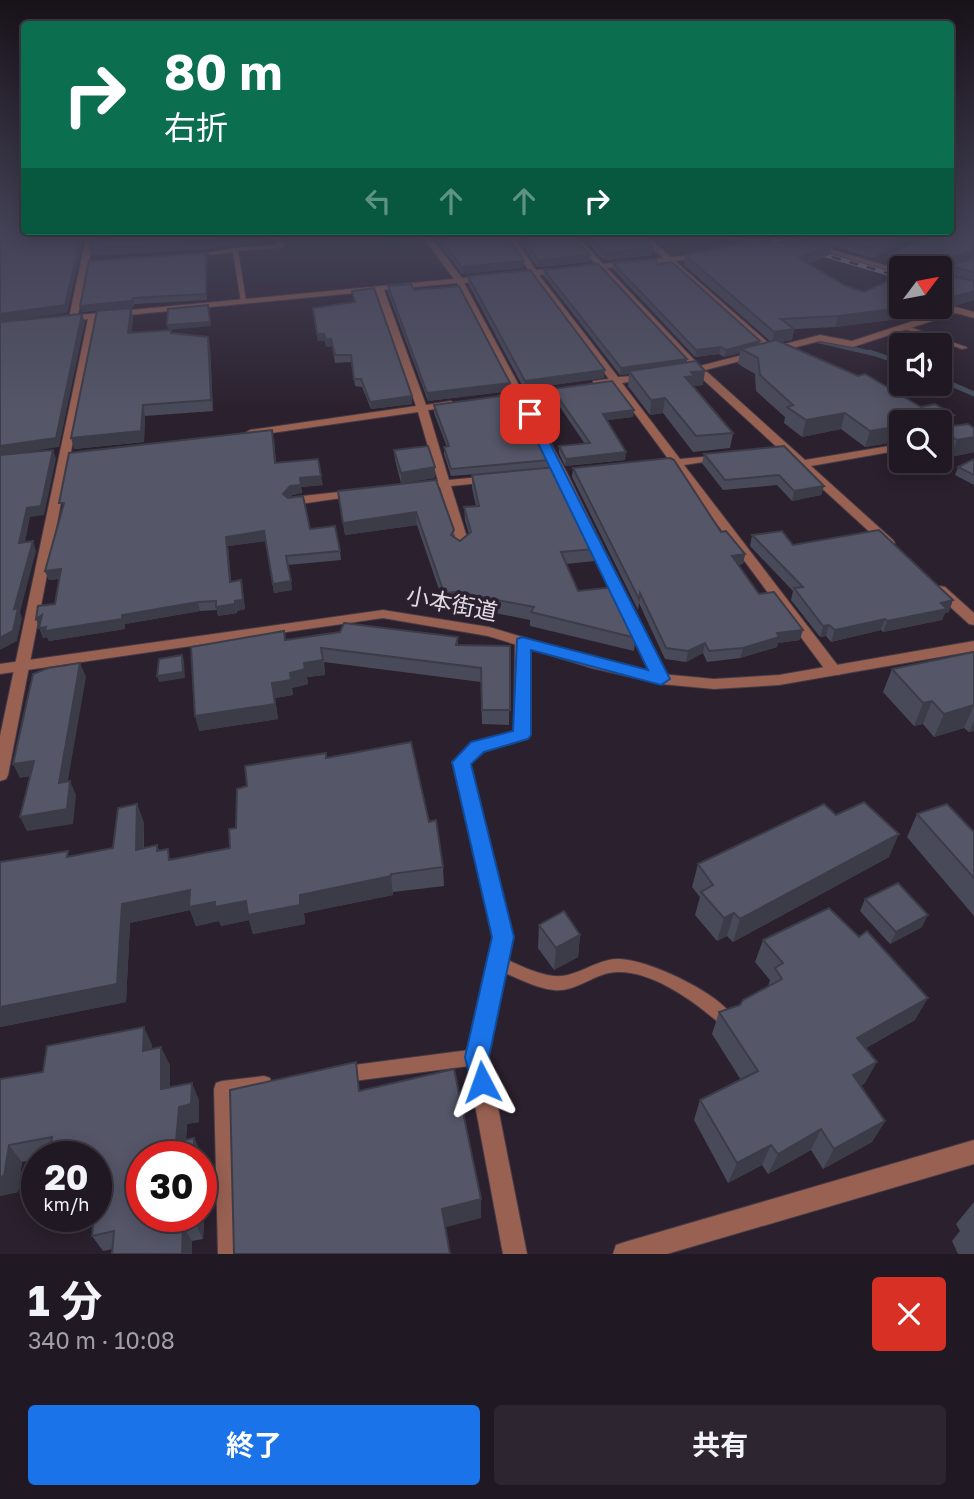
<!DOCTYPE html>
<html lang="ja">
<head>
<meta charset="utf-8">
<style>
	:root { --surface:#201822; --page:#2d252f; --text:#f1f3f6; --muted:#a2a0a5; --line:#3d3740; --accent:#1a73e8 }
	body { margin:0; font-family:"Golos Text","Noto Sans JP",sans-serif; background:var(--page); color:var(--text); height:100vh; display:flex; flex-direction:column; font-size:26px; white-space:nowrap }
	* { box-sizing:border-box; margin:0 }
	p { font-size:23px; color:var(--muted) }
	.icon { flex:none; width:38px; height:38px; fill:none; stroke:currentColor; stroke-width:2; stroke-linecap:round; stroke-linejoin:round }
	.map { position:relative; height:1254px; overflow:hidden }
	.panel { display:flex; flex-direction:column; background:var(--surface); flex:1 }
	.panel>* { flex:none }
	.banner { position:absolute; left:21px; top:21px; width:933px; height:214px; border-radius:7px; box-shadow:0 4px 18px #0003,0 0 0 2px var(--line); background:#0b6e4f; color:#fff; overflow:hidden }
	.needle { width:46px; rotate:58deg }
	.fabs { position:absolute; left:889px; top:256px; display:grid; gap:14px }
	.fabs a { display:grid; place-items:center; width:63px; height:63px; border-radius:7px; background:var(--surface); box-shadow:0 4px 18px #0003,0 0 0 2px var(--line); font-size:35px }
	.speed { position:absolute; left:21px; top:1141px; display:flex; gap:14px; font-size:35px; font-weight:700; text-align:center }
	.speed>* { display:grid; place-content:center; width:91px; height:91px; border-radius:50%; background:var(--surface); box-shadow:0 4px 18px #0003,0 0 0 2px var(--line); line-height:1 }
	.speed small { font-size:18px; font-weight:400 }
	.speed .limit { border:10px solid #d22; background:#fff; color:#111 }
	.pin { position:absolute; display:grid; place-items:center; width:60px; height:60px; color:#fff; margin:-30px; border-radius:14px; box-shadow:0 4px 10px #0006 }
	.me { position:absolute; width:77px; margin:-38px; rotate:356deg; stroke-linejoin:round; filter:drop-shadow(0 0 5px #0008) }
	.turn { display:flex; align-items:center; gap:24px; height:147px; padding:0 28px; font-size:32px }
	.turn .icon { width:91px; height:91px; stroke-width:2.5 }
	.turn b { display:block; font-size:49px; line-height:60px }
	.lanes { display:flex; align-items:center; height:66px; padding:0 28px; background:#0003; justify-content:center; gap:35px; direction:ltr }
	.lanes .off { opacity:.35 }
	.round { display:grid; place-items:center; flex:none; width:74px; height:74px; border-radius:7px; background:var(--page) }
	.summary { display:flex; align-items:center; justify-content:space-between; height:119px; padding:0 28px }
	h1 { font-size:42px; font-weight:700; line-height:52px }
	.button { display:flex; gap:14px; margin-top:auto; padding:14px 28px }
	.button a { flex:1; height:80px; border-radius:7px; background:var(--accent); color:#fff; font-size:28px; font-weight:700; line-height:80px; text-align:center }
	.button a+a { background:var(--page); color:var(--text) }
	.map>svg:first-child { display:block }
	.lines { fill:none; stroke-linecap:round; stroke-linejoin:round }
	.stream-far1 { stroke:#444f5c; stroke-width:4.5 }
	.stream { stroke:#444f5c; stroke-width:5 }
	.service-casing { stroke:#453a46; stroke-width:2 }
	.minor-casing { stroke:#453a46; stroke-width:2 }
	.tertiary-casing { stroke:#453a46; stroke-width:2 }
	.service { fill:#986152; fill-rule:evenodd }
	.minor { fill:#986152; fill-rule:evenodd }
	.tertiary { fill:#986152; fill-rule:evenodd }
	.rail-casing { stroke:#a59ca6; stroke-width:4.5 }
	.rail { stroke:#2b202d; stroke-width:2.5; stroke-dasharray:9; stroke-linecap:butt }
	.wall { fill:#494a59; fill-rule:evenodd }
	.shaded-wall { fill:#3c3c49 }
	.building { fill:#555668; stroke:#3c3c49; stroke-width:2 }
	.route { fill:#1a73e8; stroke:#114b97; stroke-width:2 }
	.labels { text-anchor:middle; stroke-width:7; stroke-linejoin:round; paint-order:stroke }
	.street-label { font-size:23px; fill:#e2dae3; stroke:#2b202d }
</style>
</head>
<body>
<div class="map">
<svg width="974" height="1254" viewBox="0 0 974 1254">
	<rect width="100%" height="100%" fill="#2b202d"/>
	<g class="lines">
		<polyline class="stream-far1" points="819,341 875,354"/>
		<g class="stream">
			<polyline points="870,352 901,363"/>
			<polyline points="940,379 974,394"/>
		</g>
		<g class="service-casing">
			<g id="service">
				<polygon points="275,237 281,237 284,247 238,251 246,301 241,302 233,252 210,255 207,253 235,248 279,245"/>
				<polygon points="904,325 966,347 967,348 962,349 902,328 901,327"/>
				<path d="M 498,956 C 516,963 535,974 554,976 C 576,978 595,960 616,959 C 644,957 723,994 734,1019 L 732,1024 L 726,1026 L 720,1024 C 694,1001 643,963 605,974 C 588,979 573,992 554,990 C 533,988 512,975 493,968 L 491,963 L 493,958 Z"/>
				<polygon points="477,1049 483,1051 485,1057 483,1063 477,1065 346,1082 340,1080 338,1074 340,1068 346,1066"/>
				<polygon points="264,1076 270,1078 272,1084 270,1090 264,1092 231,1096 236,1254 218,1254 214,1089 216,1083 222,1081"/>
			</g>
		</g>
		<g class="minor-casing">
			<g id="minor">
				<polygon points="86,237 94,237 78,315 454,279 423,237 431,237 462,278 490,276 490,280 487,280 464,283 522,391 548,387 553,390 548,393 525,396 567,473 668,679 666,683 661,684 654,679 555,473 516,398 499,400 494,397 513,392 457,283 384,290 426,405 451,401 456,404 451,407 428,410 449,480 490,476 496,479 490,482 451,486 469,544 460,551 454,547 457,543 440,487 420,489 414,486 420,483 438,481 418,412 250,436 245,433 250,430 416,406 376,291 97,318 8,775 6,779 0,781 0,736 88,319 73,321 69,318"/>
				<polygon points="506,237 514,237 536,270 566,268 566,272 563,272 539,275 618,377 649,375 649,379 622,383 680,459 724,455 724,459 684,465 839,667 841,671 839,675 829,675 674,466 667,465 665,463 669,460 613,384 593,385 593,381 609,379 532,276 511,277 511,273 529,271"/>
				<path d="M 570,237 L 578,237 L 603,264 L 663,258 L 640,237 L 648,237 L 671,257 L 705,254 L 706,256 L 702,258 L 675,261 L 773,347 L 820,335 L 852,341 L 956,307 L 974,312 L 974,318 L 956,313 L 853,347 L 820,341 L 705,370 L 805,460 L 901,444 L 901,450 L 811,466 L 893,540 L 895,543 L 893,546 L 885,546 L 696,373 L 684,374 L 684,370 L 692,368 L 599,269 L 580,270 L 580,266 L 596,264 ZM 667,262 L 765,349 L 700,366 L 607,268 Z"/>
				<polygon points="720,237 756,239 771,237 733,253 730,253 730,249 748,242"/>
				<polygon points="777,237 789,237 901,270 901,274"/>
				<polygon points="974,260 974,264 940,275 940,271"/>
				<polygon points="358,490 364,493 362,495 293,505 287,501 293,497"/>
				<polygon points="940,586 945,587 974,613 974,625 969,624 935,593 933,590 935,587"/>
				<polygon points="522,637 529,642 530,735 528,739 482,751 470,764 513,937 488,1057 527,1254 503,1254 466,1057 493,937 453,762 471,743 514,731 515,642"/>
				<polygon points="974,1140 974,1164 667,1254 613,1254 616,1245 625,1242"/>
			</g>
		</g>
		<g class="tertiary-casing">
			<polygon id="tertiary" points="383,610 489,627 593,658 661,674 714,679 779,675 974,641 974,651 779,685 714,689 661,684 592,668 488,636 383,618 0,674 0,664"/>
		</g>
		<use href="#service" class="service"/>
		<use href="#minor" class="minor"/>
		<use href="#tertiary" class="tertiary"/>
		<g class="rail-casing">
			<polyline id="rail" points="763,237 901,277"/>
		</g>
		<use href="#rail" class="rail"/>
	</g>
	<g class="wall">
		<polygon points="434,237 508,237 523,268 462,274"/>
		<polygon points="517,237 573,237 590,255 590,262 537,267"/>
		<polygon points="582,237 645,237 653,248 652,255 604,260"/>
		<polygon points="652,237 684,237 661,245"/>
		<path d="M 799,237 L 974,237 L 974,300 L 921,316 L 835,327 L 794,329 L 792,340 L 779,342 L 950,427 L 974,428 L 974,452 L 951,457 L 940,449 L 940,422 L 901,422 L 901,441 L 865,447 L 841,429 L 802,437 L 784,423 L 785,417 L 756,391 L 755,374 L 738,364 L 740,353 L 724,357 L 719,354 L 695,357 L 613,269 L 613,263 L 658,265 L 759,345 L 771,342 L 684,265 L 685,255 L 815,242 ZM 915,239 L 919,240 L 890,254 L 887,263 L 902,268 L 940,268 L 864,292 L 844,285 L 808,264 L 829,255 L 831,246 L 873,258 ZM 949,267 L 946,274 L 942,274 L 942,270 Z"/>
		<polygon points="207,258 207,300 134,304 134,307 81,312 80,306"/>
		<polygon points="544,270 687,359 687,362 703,385 693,386 693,387 733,433 730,448 693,452 663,413 650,415 628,386 629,374 620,375 544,276"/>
		<polygon points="468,276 604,378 524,389 468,283"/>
		<polygon points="388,286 414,290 510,391 428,401 388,293"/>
		<polygon points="352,291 412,404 371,409 362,387 355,386 352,362 335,363 332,346 326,347 325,341 318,341 313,308 354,302"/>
		<polygon points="133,317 131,333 171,330 172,333 208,337 210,346 213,411 145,416 144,442 74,449"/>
		<polygon points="530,392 634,410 633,417 607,420 626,452 625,460 565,466 559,453 559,446 585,444 560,407 536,410 530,399"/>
		<polygon points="434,405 522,410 522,417 550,460 550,467 596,549 595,561 566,564 578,591 636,631 634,651 530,626 530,620 455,605 445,607 417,525 345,535 338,491 436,480 454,530 454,537 460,541 469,534 465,520 464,507 476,506 472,488 472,475 517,471 451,476 444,454 444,447 447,447 434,413"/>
		<polygon points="274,438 276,463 323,485 301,487 302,493 292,495 289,498 310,529 340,551 341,560 288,565 292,590 274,593 266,541 228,546 231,582 241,580 243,590 245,609 237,611 237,613 218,616 217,610 200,611 125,624 125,629 49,641 47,637 43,638 36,619 55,604 59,579 49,580 45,571"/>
		<polygon points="394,450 435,478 401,483 395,460"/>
		<polygon points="704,454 824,486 821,495 792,501 777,485 723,490 702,463"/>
		<polygon points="974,459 974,485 955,475 958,467"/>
		<polygon points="573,468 721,532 745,554 743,564 738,565 759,594 800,640 778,643 777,647 740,658 707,662 703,653 686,662 665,659 639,603 638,610 572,477"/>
		<polygon points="752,535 793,545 949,612 945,613 942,620 883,632 881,630 831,642 826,636 820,637 791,600 793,591 750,546"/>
		<polygon points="458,637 458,645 510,646 509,725 482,724 481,682 324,662 325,675 307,677 308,684 292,688 293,695 275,698 278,719 199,731 285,640"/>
		<polygon points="974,652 974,731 969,732 964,728 934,737 923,724 914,726 883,692 892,669"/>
		<polygon points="326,758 429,822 443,867 444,886 393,892 393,895 304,913 305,924 253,934 249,920 221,926 219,921 196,926 190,910 130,923 126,1002 0,1027 0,862 70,856 113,848 137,804 144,823 144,848 157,845 159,850 172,860 230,848 236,828 247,786"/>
		<polygon points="917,814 974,832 974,916 907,837"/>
		<polygon points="836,815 889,857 733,942 727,936 717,941 695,915 700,897 692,887 698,864"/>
		<polygon points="865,899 922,927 890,944 860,911"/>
		<polygon points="539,925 580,935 578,957 554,970 538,948"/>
		<polygon points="763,940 915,1020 866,1048 865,1083 861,1086 885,1121 872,1142 823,1169 811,1150 768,1174 762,1165 728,1183 694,1120 700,1100 741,1080 712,1034 719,1012 740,1005 768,987 770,980 755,962"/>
		<polygon points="152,1045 152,1049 170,1065 170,1088 192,1083 199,1101 199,1122 187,1124 186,1140 194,1138 202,1155 202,1196 205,1203 203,1239 192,1241 113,1249 103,1251 92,1236 94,1216 96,1157 37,1157 37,1159 22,1162 18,1192 0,1196 0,1079 43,1072"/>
		<polygon points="974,1202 974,1254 958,1254 952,1241 960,1231 956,1224"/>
	</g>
	<g class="shaded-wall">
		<polygon points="81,237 84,237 67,313 0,322 0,314"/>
		<polygon points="243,237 264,237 264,241 208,249 92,256 90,249"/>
		<polygon points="383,237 422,237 422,239 383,244"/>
		<polygon points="665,237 684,237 661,245 662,238"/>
		<polygon points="901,237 915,237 915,239 873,258 875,249"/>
		<polygon points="831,246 829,255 797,268 799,258"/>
		<polygon points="653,248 652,255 604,260 605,253"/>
		<polygon points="974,250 974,258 949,266 949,267 940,270 940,261"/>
		<polygon points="206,253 207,258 207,300 206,294"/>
		<polygon points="590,255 590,262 537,267 538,260"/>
		<polygon points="524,261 523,268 462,274 462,267"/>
		<polygon points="974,291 974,300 921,316 835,327 838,316 916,306 940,306 940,301"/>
		<polygon points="133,298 134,307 81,312 80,306"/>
		<polygon points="131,308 133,317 131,343 128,333"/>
		<polygon points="82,314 85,322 59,447 0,456 0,446"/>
		<polygon points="210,322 211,326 168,330 167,325"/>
		<polygon points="794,329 792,340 772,343 774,332"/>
		<polygon points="317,334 324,334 325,341 318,341"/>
		<polygon points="208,337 210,346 213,411 211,400"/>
		<polygon points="331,339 332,346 326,347 326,340"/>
		<polygon points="760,341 758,348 741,349 740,353 724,357 726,350"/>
		<polygon points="721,347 719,354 695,357 696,350"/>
		<polygon points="687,359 686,366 629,371 629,374 620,375 621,368"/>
		<polygon points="605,370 604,378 524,389 525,381"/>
		<polygon points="705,371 703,385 693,386 693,391 685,377 691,372"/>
		<polygon points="510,383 510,391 428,401 427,393"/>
		<polygon points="412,396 412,404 371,409 370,402"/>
		<polygon points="665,398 663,413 650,415 651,400"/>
		<polygon points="560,400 560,407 536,410 536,403"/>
		<polygon points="143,405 145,416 144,442 74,449 71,438"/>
		<polygon points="634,410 633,417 602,421 603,414"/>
		<polygon points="845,413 841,429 802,437 806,420"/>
		<polygon points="954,415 948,432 940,429 944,418"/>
		<polygon points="901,426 901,441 865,447 870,431"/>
		<polygon points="974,437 974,452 951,457 957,440"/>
		<polygon points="53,450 56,459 44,515 30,517 23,553 19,543 27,508"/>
		<polygon points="626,452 625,460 565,466 566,459"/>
		<polygon points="435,467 435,478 401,483 401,473"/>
		<polygon points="321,476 323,485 301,487 302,493 292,495 285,502 283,494 290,486 300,478"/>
		<polygon points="824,486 821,495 792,501 794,491"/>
		<polygon points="416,512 417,525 345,535 343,523"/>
		<polygon points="264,531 266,541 228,546 232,591 230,582 226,537"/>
		<polygon points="33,541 36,551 20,612 22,618 17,641 0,650 0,638 14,609"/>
		<polygon points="745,554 743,564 730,566 732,556"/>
		<polygon points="61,569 64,578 49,580 45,571"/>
		<polygon points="241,580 245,609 237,611 235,601"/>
		<polygon points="291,581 292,590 274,593 273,584"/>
		<polygon points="455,592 455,605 445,607 444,593"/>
		<polygon points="953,600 949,612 945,613 942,620 883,632 887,621 941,603"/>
		<polygon points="198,602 200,611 125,624 125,629 49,641 47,637 43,638 36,619 42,615 46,627"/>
		<polygon points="235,604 237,613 218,616 216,607"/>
		<polygon points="885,619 881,630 831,642 835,630"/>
		<polygon points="829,625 826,636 820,637 823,626"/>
		<polygon points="803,630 800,640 778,643 777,647 740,658 743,648 777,633"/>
		<polygon points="705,643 703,653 686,662 688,651"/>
		<polygon points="182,655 184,661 185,678 159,682 157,676"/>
		<polygon points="323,660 325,675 307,677 308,684 292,688 293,695 275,698 278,719 199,731 195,716 272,683 290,673 304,663"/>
		<polygon points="80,663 86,677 65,797 59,783"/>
		<polygon points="932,701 923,724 914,726 923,703"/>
		<polygon points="974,705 964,728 934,737 944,714"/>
		<polygon points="974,721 974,731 969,732"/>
		<polygon points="34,761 40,775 20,778 13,764"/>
		<polygon points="70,781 76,795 73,824 27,831 20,817"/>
		<polygon points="137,804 144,823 143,868 136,850"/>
		<polygon points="899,834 889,857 733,942 740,919"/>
		<polygon points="391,876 393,895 304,913 305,924 253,934 249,920 221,926 219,921 196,926 190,910 130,923 126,1002 0,1027 0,1007 122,904 190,890 215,902 246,901 300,895"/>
		<polygon points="734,913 727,936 717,941 724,918"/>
		<polygon points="928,915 922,927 890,944 896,932"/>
		<polygon points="580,935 578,957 554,970 556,948"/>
		<polygon points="928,998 915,1020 846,1059 857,1038"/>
		<polygon points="144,1027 152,1045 152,1069 143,1051"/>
		<polygon points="161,1047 170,1065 170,1107 161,1089"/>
		<polygon points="877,1062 865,1083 842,1096 853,1075"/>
		<polygon points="192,1083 199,1101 199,1122 187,1124 185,1157 176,1142 179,1107"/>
		<polygon points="885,1121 872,1142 823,1169 834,1149"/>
		<polygon points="821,1129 811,1150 768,1174 778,1154"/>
		<polygon points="194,1138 202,1155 202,1196 205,1203 203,1239 195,1223 195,1216 201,1216 201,1157 194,1157"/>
		<polygon points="9,1145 22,1162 18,1192 0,1196 0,1177"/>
		<polygon points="771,1145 762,1165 728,1183 737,1163"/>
		<polygon points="481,1199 481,1218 443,1228 442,1209"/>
		<polygon points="183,1226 192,1241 192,1254 182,1254"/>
	</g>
	<g class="building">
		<polygon points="0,237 81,237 65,305 0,314"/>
		<polygon points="116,237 243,237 206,242 90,249 92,240"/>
		<polygon points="439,237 508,237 524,261 462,267"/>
		<polygon points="522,237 573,237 590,255 538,260"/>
		<polygon points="589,237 645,237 653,248 605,253"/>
		<polygon points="834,237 901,237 875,249"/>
		<polygon points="925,237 974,237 974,250 940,261 942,274 974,281 974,291 940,301 940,268 916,268 908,266 913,263 904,258 890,254"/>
		<polygon points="818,242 831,246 799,258 844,285 864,292 901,275 901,306 916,306 838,316 781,319 794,329 774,332 685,255 739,244"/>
		<polygon points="206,253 206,294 133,298 132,301 80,306 89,261"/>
		<polygon points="974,258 974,272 949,266"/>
		<polygon points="656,259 658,265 672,262 760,341 726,350 721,347 696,350 613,263"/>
		<polygon points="598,264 687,359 621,368 544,270"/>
		<polygon points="530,270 605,370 525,381 468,276"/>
		<polygon points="411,284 414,290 459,286 510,383 427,393 388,286"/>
		<polygon points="374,288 412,396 370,402 361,379 354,379 351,355 335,355 331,339 326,340 324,334 317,334 313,308 355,302 352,291"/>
		<polygon points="208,305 210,322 167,325 168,309"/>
		<polygon points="131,308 128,333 171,330 171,333 208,337 211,400 143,405 141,431 71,438 97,311"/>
		<polygon points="82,314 56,438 0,446 0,322"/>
		<polygon points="776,340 858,376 865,374 921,407 935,404 954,415 944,418 944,427 968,424 974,428 974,437 957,440 940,429 940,422 901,422 901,426 870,431 845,413 806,420 787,407 793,405 760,375 758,358 741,349"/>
		<polygon points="696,361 705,371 691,372 695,376 685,377 733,433 696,436 665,398 651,400 629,371"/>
		<polygon points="612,381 634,410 603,414 626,452 566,459 559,446 590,443 560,400 536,403 530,392"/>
		<polygon points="516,394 521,405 522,410 518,411 550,460 451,469 444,447 449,446 434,405"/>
		<polygon points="272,430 275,463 318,459 321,476 300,478 301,485 290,486 283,494 288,498 303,496 310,529 335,526 340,551 286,556 291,581 273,584 264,531 226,537 230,582 241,580 243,600 235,601 235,604 216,607 216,601 198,602 122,615 122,619 45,631 46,627 39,628 42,615 36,619 38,606 55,604 61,569 45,571 64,503 59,503 69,453"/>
		<polygon points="428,446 435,467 401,473 394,450"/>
		<polygon points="784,446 824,486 794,491 779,475 725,480 704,454"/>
		<polygon points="53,450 41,506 27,508 19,543 33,541 14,609 18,608 13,631 0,638 0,455"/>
		<polygon points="670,458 674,460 721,532 726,531 745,554 732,556 759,594 774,592 803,630 777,633 779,637 743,648 709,651 705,643 688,651 666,648 640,593 639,599 573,468"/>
		<polygon points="974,459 974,475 958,467"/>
		<polygon points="556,467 596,549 561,552 578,591 615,587 636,631 636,638 531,612 534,607 455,592 444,593 416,512 343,523 338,491 436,480 454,530 451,535 460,541 471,532 464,507 479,506 472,475"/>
		<polygon points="879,530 953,600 941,603 947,609 887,621 885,619 835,630 829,625 823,626 794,588 803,587 752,535 782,531 793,545"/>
		<polygon points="344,623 458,637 456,645 510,646 510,710 482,710 481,668 321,648 323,660 304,663 305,669 290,673 291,680 272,683 275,704 195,716 191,647 284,631 285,640 340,632"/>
		<polygon points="974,652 974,705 944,714 932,701 923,703 892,669"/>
		<polygon points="182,655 183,672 157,676 159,659"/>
		<polygon points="80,663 59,783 70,781 67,809 20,817 34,761 13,764 33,674 48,668"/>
		<polygon points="411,742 429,822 436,820 443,867 391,874 391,876 300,895 300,905 248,915 246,901 215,907 215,902 189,907 190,890 122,904 117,984 0,1007 0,862 68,851 67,857 113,848 118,808 137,804 136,850 157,845 157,851 168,849 169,860 230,848 229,829 236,828 237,789 247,786 245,766 326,753 326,758"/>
		<polygon points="864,802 899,834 740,919 734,913 724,918 701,892 713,885 698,864 824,804 836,815"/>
		<polygon points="947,804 974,832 974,878 917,814"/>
		<polygon points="898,883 928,915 896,932 865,899"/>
		<polygon points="829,908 859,937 867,931 928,998 857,1038 877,1062 853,1075 885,1121 834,1149 821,1129 778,1154 771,1145 737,1163 700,1100 758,1071 719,1012 740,1005 743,1000 782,979 775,968 783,963 763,940"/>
		<polygon points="564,911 580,935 556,948 539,925"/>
		<polygon points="144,1027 143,1051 161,1047 161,1089 192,1083 191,1104 179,1107 176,1142 194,1138 194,1157 142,1157 142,1216 195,1216 195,1223 183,1226 182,1254 112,1254 114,1231 92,1236 94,1216 96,1216 96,1157 49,1157 52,1137 9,1145 4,1176 0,1177 0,1079 43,1072 47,1046"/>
		<polygon points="356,1062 359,1091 454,1069 481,1199 442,1209 450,1254 234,1254 230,1090"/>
	</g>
	<linearGradient id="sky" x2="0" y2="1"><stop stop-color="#181219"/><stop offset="0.57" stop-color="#444257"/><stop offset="1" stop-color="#444257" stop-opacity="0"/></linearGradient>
	<rect width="974" height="413" fill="url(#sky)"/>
	<polygon class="route" points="530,410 535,414 670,679 661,685 531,650 531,735 528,739 484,752 471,764 514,937 489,1057 494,1082 491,1091 482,1094 473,1091 465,1057 492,937 452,762 471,742 513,731 517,639 522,637 648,670 524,414"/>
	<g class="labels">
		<g class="street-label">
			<text transform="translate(452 604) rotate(11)" y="8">小本街道</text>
		</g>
	</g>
</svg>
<div class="fabs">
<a><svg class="needle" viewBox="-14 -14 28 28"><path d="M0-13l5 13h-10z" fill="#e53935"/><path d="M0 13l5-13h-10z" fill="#a2a0a5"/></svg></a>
<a><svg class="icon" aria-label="sound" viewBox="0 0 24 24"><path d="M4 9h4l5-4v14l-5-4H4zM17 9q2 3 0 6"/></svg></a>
<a><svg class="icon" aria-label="search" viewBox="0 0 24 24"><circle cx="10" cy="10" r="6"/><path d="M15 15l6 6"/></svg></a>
</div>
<div class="speed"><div>20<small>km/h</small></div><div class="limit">30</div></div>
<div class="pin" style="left:530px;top:414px;background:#d93025"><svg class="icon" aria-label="arrive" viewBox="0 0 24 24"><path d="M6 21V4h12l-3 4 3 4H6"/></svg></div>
<svg class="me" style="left:482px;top:1082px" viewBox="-20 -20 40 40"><path d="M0-17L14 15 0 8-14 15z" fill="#1a73e8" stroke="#fff" stroke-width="4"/></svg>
<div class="banner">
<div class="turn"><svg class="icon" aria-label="right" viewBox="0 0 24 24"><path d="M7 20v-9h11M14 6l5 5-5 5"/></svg><div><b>80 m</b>右折</div></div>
<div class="lanes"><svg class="icon off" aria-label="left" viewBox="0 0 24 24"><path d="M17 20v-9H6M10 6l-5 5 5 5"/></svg><svg class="icon off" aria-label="ahead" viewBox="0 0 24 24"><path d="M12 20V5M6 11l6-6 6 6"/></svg><svg class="icon off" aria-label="ahead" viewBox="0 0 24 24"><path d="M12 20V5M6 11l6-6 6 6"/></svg><svg class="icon" aria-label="right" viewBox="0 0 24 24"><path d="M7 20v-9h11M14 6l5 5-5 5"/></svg></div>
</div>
</div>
<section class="panel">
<div class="summary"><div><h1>1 分</h1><p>340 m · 10:08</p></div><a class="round" style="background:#d93025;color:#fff"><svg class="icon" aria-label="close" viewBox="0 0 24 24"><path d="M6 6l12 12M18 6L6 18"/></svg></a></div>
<div class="button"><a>終了</a><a>共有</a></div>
</section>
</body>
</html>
